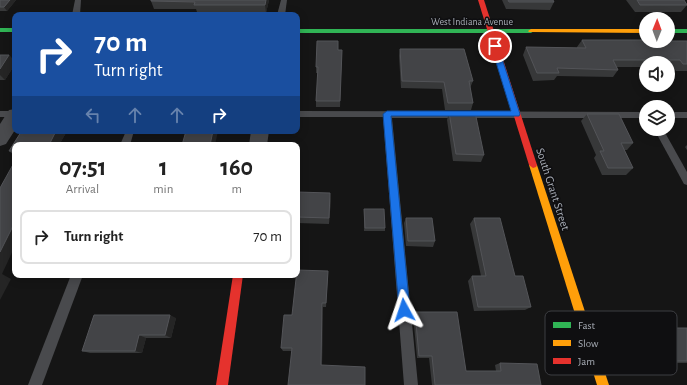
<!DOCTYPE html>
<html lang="en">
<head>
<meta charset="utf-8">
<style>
	:root { --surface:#fff; --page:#f6f6f6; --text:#222; --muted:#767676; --line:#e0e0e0 }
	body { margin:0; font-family:"Alegreya Sans",sans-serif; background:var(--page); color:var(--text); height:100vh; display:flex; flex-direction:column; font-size:15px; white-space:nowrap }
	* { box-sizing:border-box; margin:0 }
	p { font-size:13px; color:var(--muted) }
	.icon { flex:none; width:22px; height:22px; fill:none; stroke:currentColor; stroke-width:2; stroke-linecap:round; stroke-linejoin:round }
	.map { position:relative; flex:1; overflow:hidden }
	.drawer { position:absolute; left:12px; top:142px; width:288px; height:136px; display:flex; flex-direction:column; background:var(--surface); border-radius:8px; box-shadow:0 2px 10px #0003 }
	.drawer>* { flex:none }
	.hud { position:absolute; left:12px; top:12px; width:288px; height:122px; border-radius:8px; box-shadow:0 2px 10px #0003; background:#1a4fa0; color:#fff; overflow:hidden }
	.needle { width:26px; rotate:1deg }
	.controls { position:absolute; left:639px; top:12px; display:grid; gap:8px }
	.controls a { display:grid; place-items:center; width:36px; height:36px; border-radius:50%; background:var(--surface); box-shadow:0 2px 10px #0003; font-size:20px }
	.pin { position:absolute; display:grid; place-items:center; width:34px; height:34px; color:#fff; margin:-17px; border:2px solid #fff; border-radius:50%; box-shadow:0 1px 4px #0007 }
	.me { position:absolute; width:44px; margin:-22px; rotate:355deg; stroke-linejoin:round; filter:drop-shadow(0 0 3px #0008) }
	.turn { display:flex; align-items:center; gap:14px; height:84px; padding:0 16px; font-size:18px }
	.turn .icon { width:52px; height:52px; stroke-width:2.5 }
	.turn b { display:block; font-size:28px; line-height:34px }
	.lanes { display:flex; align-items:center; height:38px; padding:0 16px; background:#0003; justify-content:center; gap:20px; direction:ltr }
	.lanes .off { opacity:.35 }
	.eta { display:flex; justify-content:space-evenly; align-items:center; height:68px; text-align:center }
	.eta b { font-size:24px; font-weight:600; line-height:28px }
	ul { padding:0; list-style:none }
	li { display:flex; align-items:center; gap:12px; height:54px; margin:0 8px 6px; padding:0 8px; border:2px solid var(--line); border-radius:8px }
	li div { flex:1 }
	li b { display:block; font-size:15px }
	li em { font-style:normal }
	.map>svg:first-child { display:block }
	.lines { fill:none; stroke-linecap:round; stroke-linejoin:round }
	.lane { fill:#494a4d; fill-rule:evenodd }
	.street { fill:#494a4d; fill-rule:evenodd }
	.fast { fill:#30b455; fill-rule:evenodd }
	.slow { fill:#ff9f0a; fill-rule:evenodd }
	.jam { fill:#e5322d; fill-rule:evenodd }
	.wall { fill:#373839 }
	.shaded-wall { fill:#252525 }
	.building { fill:#434447; stroke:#535458 }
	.route { fill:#1a73e8; stroke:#114b97 }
	.labels { text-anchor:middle; stroke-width:3; stroke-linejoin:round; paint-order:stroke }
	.far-street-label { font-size:10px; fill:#a7acb5; stroke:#0f0f11 }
	.street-label { font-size:12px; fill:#a7acb5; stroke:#0f0f11 }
	.key { fill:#0f0f11; stroke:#3d3e42; stroke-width:1 }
	.key-label { font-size:11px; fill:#a7acb5 }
</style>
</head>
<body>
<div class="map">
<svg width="687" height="385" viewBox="0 0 687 385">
	<rect width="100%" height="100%" fill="#151515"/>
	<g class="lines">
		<g class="lane">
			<polygon points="75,0 81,0 80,15 72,15"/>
			<polygon points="281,0 287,0 285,15 277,15"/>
			<rect x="0" y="111" width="15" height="6"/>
			<polygon points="297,111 646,112 646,118 392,118 418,385 404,385 383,117 297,117"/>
			<rect x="668" y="112" width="19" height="6"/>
			<polygon points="654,129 663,129 687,172 687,185 684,184"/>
			<polygon points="126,131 134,131 130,145 120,145"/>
			<polygon points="71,275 83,275 42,385 28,385"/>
		</g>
		<g class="street">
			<polygon points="15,109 15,130 6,144 0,146 0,124 9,110"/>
			<polygon points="251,131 269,131 267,145 249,145"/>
		</g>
		<g class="fast">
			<rect x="0" y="28" width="15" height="4"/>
			<polygon points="297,29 531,29 534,31 531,33 297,33"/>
			<rect x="668" y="29" width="19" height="4"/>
		</g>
		<g class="slow">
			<polygon points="531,29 646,29 646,33 529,32 528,31"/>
			<polygon points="533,162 537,165 609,385 597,385 529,165"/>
		</g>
		<g class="jam">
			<polygon points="478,0 484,0 537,165 536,167 533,168 529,165"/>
			<polygon points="233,275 243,275 228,385 216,385"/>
		</g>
	</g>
	<g class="wall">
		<polygon points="0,0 16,0 7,11 0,11"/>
		<polygon points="151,0 269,0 266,13 197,12 196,9 154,9 151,1"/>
		<polygon points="502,0 553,0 554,2 550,10 506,9"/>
		<polygon points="626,0 684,0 687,4 687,5 681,12 635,12"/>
		<polygon points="582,40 687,41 687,71 676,71 673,67 668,67 668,63 646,63 646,67 617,67 618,70 613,77 557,76 554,80 533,81 523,55 526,47 577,48 577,47"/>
		<polygon points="400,49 473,81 470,88 473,103 471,110 445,110 442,89 401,88 399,56"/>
		<polygon points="338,50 342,50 340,107 316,107 316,101 318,73 316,73 316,67"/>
		<polygon points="0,55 9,55 15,62 15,64 5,80 0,80"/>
		<polygon points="449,112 484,155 481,162 453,161 447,120"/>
		<polygon points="587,114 633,143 627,150 624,150 633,168 626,175 602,175 594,158 596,155 581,121"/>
		<polygon points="33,131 67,131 59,145 15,145 15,156 9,151 21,132 32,132"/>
		<polygon points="687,145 687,150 685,147"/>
		<polygon points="297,192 331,199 329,224 297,223"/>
		<polygon points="364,209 385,228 385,231 364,231"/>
		<polygon points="406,218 435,241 433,247 406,246 404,223"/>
		<polygon points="474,218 515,276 531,307 525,310 474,311 468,281 472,276 481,276 470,224"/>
		<polygon points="328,275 326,307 323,307 322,365 365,385 292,351 283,351 281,348 292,315"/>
		<polygon points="415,312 466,371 496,371 495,365 500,363 541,385 432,385 429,358 417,358 413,315"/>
		<polygon points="176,318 171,338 146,338 142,353 90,353 82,351"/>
		<polygon points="657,328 687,328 687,363 662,363 649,331"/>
	</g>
	<g class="shaded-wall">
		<polygon points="10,0 16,0 7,11 4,7"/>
		<polygon points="266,0 269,0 266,13 265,5"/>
		<polygon points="9,55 15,62 15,64 5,80 0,75 0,69"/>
		<polygon points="56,131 67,131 59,145 49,145"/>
		<polygon points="213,131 218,131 215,145 210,145"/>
		<polygon points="330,193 331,199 329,224 329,218"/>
		<polygon points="15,222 15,246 2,274 11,279 0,300 0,252"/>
		<polygon points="322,303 323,307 322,367 321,365"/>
		<polygon points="170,315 176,318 171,338 165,335"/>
		<polygon points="139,335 146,338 142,353 135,351"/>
	</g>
	<g class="building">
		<polygon points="0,0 10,0 4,7 0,7"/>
		<polygon points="151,0 266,0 265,5 194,5 195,2 151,1"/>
		<polygon points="508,0 553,0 554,2 509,2"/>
		<polygon points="637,0 684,0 687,5 640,5"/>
		<polygon points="582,40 646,40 646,41 687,41 687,64 683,64 680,60 613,60 618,70 557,68 559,73 537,73 526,47 586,48"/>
		<polygon points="317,41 338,41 338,50 342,50 340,101 316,101 318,67 316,67"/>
		<polygon points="400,49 464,49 473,81 469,81 473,103 448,103 444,82 402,81"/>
		<polygon points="0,55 9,55 0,69"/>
		<polygon points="449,112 475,112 484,155 456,154"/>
		<polygon points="587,114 619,114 633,143 621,143 633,168 608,168 600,151 604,151"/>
		<polygon points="33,131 56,131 49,145 15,145 15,151 9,151 21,132 32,132"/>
		<polygon points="186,131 213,131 210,145 182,145"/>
		<polygon points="15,161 15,222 0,252 0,188"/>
		<polygon points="297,192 330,193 329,218 297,217"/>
		<polygon points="364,209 384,209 385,228 365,228"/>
		<polygon points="406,218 432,218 435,241 408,241"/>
		<polygon points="474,218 500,218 515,276 523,276 531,307 478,307 472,276 486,276"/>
		<polygon points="297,270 328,271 326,303 322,303 321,365 365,367 365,385 288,385 292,348 281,348 284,315 292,315"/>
		<polygon points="415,312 457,312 466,371 501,371 500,363 537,364 541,385 435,385 432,356 419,356"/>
		<polygon points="94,315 170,315 165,335 139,335 135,351 82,351"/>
		<polygon points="657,328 687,328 687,361 671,361"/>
	</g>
	<polygon class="route" points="492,44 498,46 520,114 519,116 391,116 410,310 408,313 404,315 400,313 399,310 383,114 387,111 511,111 491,46"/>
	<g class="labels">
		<g class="far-street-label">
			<text x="472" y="25">West Indiana Avenue</text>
		</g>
		<g class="street-label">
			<text transform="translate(553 189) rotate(72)" y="4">South Grant Street</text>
		</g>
	</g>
	<rect x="545" y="311" width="132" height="64" rx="6" class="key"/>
	<rect x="553" y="322" width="18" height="6" fill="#30b455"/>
	<rect x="553" y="340" width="18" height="6" fill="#ff9f0a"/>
	<rect x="553" y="358" width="18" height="6" fill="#e5322d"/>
	<g class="key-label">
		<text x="578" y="329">Fast</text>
		<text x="578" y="347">Slow</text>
		<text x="578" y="365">Jam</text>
	</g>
</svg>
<div class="controls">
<a><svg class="needle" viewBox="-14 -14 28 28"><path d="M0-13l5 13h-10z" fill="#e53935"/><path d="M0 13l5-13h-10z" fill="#767676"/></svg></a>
<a><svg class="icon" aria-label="sound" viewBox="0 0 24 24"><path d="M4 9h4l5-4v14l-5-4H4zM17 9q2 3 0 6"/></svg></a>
<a><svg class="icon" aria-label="layers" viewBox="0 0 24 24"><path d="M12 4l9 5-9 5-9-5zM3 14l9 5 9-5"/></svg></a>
</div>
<div class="pin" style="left:495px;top:46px;background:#d93025"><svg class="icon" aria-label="arrive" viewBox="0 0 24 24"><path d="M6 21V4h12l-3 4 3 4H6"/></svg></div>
<svg class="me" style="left:404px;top:310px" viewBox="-20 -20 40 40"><path d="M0-17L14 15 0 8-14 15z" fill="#1a73e8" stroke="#fff" stroke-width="4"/></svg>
<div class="hud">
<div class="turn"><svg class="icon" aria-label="right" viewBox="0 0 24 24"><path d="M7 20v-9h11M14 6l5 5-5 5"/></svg><div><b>70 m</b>Turn right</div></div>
<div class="lanes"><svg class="icon off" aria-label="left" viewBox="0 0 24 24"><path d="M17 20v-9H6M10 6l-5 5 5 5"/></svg><svg class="icon off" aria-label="ahead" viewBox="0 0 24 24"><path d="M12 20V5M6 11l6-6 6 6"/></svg><svg class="icon off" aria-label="ahead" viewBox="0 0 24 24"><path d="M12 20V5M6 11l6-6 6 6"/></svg><svg class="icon" aria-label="right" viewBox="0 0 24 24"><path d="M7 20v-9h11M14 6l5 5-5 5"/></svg></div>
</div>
<section class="drawer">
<div class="eta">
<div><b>07:51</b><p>Arrival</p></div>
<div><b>1</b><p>min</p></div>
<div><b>160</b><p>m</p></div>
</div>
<ul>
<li><svg class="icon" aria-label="right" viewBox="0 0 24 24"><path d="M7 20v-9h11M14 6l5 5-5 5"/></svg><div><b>Turn right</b></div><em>70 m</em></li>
</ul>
</section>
</div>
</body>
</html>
